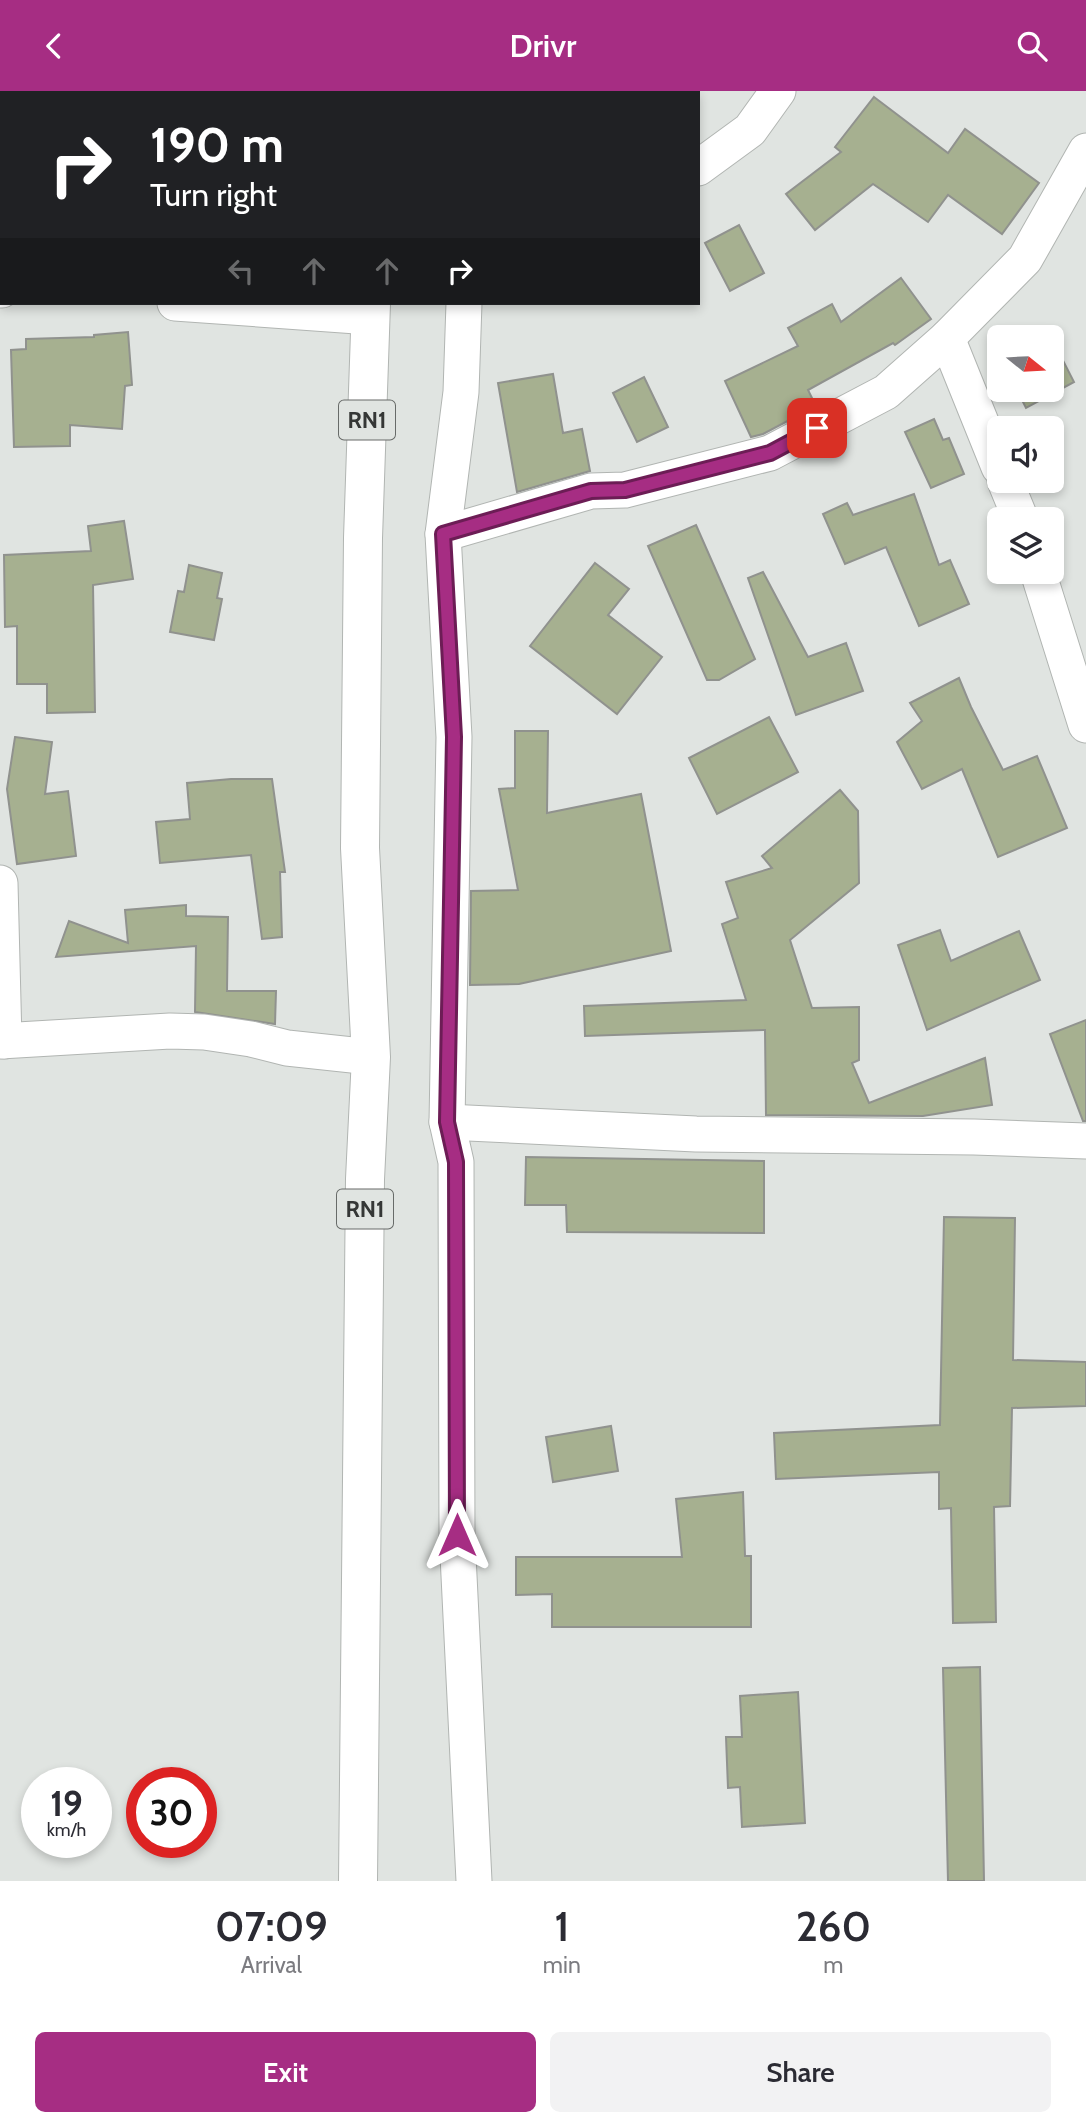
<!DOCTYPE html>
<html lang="en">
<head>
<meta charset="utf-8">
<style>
	:root { --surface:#fff; --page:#f2f2f3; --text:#2b2b33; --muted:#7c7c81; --accent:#a62d83 }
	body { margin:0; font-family:Cabin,sans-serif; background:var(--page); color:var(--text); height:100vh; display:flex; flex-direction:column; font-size:26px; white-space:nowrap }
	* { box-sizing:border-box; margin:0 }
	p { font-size:23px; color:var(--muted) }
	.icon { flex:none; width:38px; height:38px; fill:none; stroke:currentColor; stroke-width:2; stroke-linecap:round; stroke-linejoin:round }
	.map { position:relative; height:1790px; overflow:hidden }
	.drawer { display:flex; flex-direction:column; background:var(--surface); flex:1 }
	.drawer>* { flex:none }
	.banner { position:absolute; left:0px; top:0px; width:700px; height:214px; box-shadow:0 4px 10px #0003; background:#202124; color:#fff; overflow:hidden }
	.needle { width:46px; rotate:108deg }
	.fabs { position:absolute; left:987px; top:234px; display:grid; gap:14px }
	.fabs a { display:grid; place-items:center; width:77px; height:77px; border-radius:10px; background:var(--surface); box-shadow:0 4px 10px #0003; font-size:35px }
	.speed { position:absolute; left:21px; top:1676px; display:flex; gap:14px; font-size:35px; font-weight:700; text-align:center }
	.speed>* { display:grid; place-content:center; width:91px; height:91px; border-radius:50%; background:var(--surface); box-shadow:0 4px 10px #0003; line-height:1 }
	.speed small { font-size:18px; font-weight:400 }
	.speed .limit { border:10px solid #d22; background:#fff; color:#111 }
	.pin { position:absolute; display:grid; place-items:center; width:60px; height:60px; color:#fff; margin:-30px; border-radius:14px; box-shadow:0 4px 10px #0006 }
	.me { position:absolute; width:77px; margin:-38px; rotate:0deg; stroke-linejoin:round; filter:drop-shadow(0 0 5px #0008) }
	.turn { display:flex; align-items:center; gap:24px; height:147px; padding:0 35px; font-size:32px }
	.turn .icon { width:91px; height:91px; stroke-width:2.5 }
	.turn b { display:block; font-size:49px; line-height:60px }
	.lanes { display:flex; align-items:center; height:66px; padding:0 35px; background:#0003; justify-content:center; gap:35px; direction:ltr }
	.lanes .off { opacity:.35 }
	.eta { display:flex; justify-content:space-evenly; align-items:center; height:119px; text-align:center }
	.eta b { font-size:42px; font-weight:600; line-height:49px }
	.button { display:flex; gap:14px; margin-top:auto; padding:14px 35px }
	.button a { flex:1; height:80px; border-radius:10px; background:var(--accent); color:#fff; font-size:28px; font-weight:600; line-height:80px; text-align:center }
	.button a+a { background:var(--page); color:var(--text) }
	header { display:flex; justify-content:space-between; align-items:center; height:91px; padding:0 35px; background:var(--accent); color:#fff; font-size:32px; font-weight:600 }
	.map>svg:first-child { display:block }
	.building { fill:#a6b090; stroke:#90928e; stroke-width:2 }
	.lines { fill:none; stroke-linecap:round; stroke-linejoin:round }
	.minor-casing { stroke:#b1b5b2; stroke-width:37 }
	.trunk-casing { stroke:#b1b5b2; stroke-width:40 }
	.minor { stroke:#fff; stroke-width:35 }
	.trunk { stroke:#fff; stroke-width:38 }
	.route-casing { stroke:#6c1d55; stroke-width:18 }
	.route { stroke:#a62d83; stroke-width:12 }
	.labels { text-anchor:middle; stroke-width:7; stroke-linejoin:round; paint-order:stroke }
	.shield { fill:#e0e4e1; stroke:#686b69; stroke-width:2 }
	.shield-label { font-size:23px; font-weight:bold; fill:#353736 }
</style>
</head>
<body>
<header><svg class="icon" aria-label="back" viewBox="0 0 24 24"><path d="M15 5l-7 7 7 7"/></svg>Drivr<svg class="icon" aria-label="search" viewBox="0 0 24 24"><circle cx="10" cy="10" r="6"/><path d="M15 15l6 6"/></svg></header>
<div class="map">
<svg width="1086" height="1790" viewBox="0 0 1086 1790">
	<rect width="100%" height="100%" fill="#e0e4e1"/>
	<g class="building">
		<polygon points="874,6 948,62 965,38 1039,92 1002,143 948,104 928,131 873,93 815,139 786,103 841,61 835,56"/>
		<polygon points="739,134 764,182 730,200 705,152"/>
		<polygon points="901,187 931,228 895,254 893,252 808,299 816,315 763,343 751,346 725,290 798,255 788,237 832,213 841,231"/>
		<polygon points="128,241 132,294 125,295 122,338 70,334 70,355 14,356 11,259 26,258 26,248 94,246 94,244"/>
		<polygon points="1052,248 1074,291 1026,317 1017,299 1052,299"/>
		<polygon points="553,283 563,342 582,338 590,380 517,401 498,292"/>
		<polygon points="644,286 668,336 637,351 613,302"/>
		<polygon points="934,328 943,349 949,347 964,383 931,397 905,341"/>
		<polygon points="914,403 939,474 950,469 969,513 919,535 886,456 845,473 823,423 847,412 853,424"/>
		<polygon points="124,430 133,488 93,494 95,621 47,622 47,593 17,593 17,535 5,536 4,464 91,460 88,435"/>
		<polygon points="696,434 755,568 719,589 707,589 648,455"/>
		<polygon points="595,472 629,498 608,524 662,566 617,623 530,555"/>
		<polygon points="189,474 222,482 217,507 222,508 214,549 170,541 178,500 184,501"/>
		<polygon points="763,481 808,566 846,552 863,600 796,624 748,487"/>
		<polygon points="959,587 971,616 1003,679 1037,665 1067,737 998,766 962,678 922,698 897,651 922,630 910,612"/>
		<polygon points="769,626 798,681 717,723 689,667"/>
		<polygon points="515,640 548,640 547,722 641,703 671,860 519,893 470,894 471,800 518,799 499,698 515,697"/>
		<polygon points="15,646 52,651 45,703 68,700 76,765 17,773 7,698"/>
		<polygon points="231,688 272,688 285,781 280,781 282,846 262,848 251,764 160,772 156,731 190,728 187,692"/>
		<polygon points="840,699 858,720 859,792 790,849 812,917 859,916 859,969 852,972 869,1012 985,967 992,1014 923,1025 766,1024 765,939 585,945 584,915 746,909 722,833 738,827 726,791 772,777 762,765"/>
		<polygon points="186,814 186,825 228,826 227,900 276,900 275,933 195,921 196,855 56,866 69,830 128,852 125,819"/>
		<polygon points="940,839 951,870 1019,840 1040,889 927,939 898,854"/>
		<polygon points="1086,929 1086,1030 1083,1030 1050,943"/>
		<polygon points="526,1066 764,1070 764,1142 567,1141 566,1114 525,1114"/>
		<polygon points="944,1126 1015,1127 1013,1269 1086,1271 1086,1315 1012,1317 1010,1415 994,1416 996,1531 953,1532 951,1417 939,1418 939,1381 776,1388 774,1342 940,1334"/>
		<polygon points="611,1335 618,1380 553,1391 546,1346"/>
		<polygon points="743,1401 745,1465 751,1465 751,1536 552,1536 552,1503 516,1504 516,1466 682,1466 676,1408"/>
		<polygon points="980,1576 984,1790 948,1790 943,1577"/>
		<polygon points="798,1601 805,1732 742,1736 740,1696 728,1697 726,1646 742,1646 740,1605"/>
	</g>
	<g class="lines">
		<g class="minor-casing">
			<g id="minor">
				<polyline points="469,0 470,2"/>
				<polyline points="698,77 750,39 778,0"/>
				<polyline points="0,199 2,199"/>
				<polyline points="175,212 371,226"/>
				<polyline points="464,212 461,301 443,443 454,646 447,1031 456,1071 457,1444 474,1790"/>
				<polyline points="947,247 999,376"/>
				<polyline points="1005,390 1021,429"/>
				<polyline points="443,443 591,400 625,399 770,362 886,301 947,247 1025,168 1086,60"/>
				<polyline points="1038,481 1086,634"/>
				<polyline points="0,792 4,950"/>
				<polyline points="0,950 170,940 204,941 251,948 287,957 371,966"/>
				<polyline points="447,1031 696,1043 974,1046 1086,1050"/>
			</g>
		</g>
		<g class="trunk-casing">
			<g id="trunk">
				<polyline points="371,2 371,0"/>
				<polyline points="358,1790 365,1088 371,966 360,757 363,447 371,212"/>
			</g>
		</g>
		<use href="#minor" class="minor"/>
		<use href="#trunk" class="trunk"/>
	</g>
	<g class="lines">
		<g class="route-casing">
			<polyline id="route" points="457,1444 456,1071 447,1031 454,646 443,443 591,400 625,399 770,362 817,337"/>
		</g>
		<use href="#route" class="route"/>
	</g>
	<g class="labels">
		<g class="shield">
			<rect x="339" y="309.5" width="56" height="39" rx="5"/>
			<rect x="337" y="1098.5" width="56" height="39" rx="5"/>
		</g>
		<g class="shield-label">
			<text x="367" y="337">RN1</text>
			<text x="365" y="1126">RN1</text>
		</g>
	</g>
</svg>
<div class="fabs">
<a><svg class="needle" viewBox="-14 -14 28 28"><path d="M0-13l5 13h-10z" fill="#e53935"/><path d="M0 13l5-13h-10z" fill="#7c7c81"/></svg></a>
<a><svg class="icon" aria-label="sound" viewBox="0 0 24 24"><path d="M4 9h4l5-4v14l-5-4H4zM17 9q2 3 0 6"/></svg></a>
<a><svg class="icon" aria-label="layers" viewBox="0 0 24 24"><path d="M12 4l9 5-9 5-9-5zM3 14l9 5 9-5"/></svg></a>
</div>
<div class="speed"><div>19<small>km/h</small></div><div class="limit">30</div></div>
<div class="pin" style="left:817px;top:337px;background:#d93025"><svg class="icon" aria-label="arrive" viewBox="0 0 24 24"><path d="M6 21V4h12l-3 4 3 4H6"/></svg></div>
<svg class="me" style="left:457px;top:1444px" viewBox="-20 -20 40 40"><path d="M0-17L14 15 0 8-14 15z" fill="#a62d83" stroke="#fff" stroke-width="4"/></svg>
<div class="banner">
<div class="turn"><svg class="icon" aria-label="right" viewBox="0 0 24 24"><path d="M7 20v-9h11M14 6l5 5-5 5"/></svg><div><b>190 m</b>Turn right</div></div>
<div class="lanes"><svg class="icon off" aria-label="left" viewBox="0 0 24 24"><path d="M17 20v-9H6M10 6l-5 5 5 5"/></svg><svg class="icon off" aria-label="ahead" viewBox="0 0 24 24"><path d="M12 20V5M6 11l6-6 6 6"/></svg><svg class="icon off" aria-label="ahead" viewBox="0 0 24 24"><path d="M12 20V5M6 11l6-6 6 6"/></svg><svg class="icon" aria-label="right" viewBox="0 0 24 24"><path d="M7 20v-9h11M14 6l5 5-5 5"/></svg></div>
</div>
</div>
<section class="drawer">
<div class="eta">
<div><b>07:09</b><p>Arrival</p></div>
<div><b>1</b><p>min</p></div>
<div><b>260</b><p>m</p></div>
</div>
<div class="button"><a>Exit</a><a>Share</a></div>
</section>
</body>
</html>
